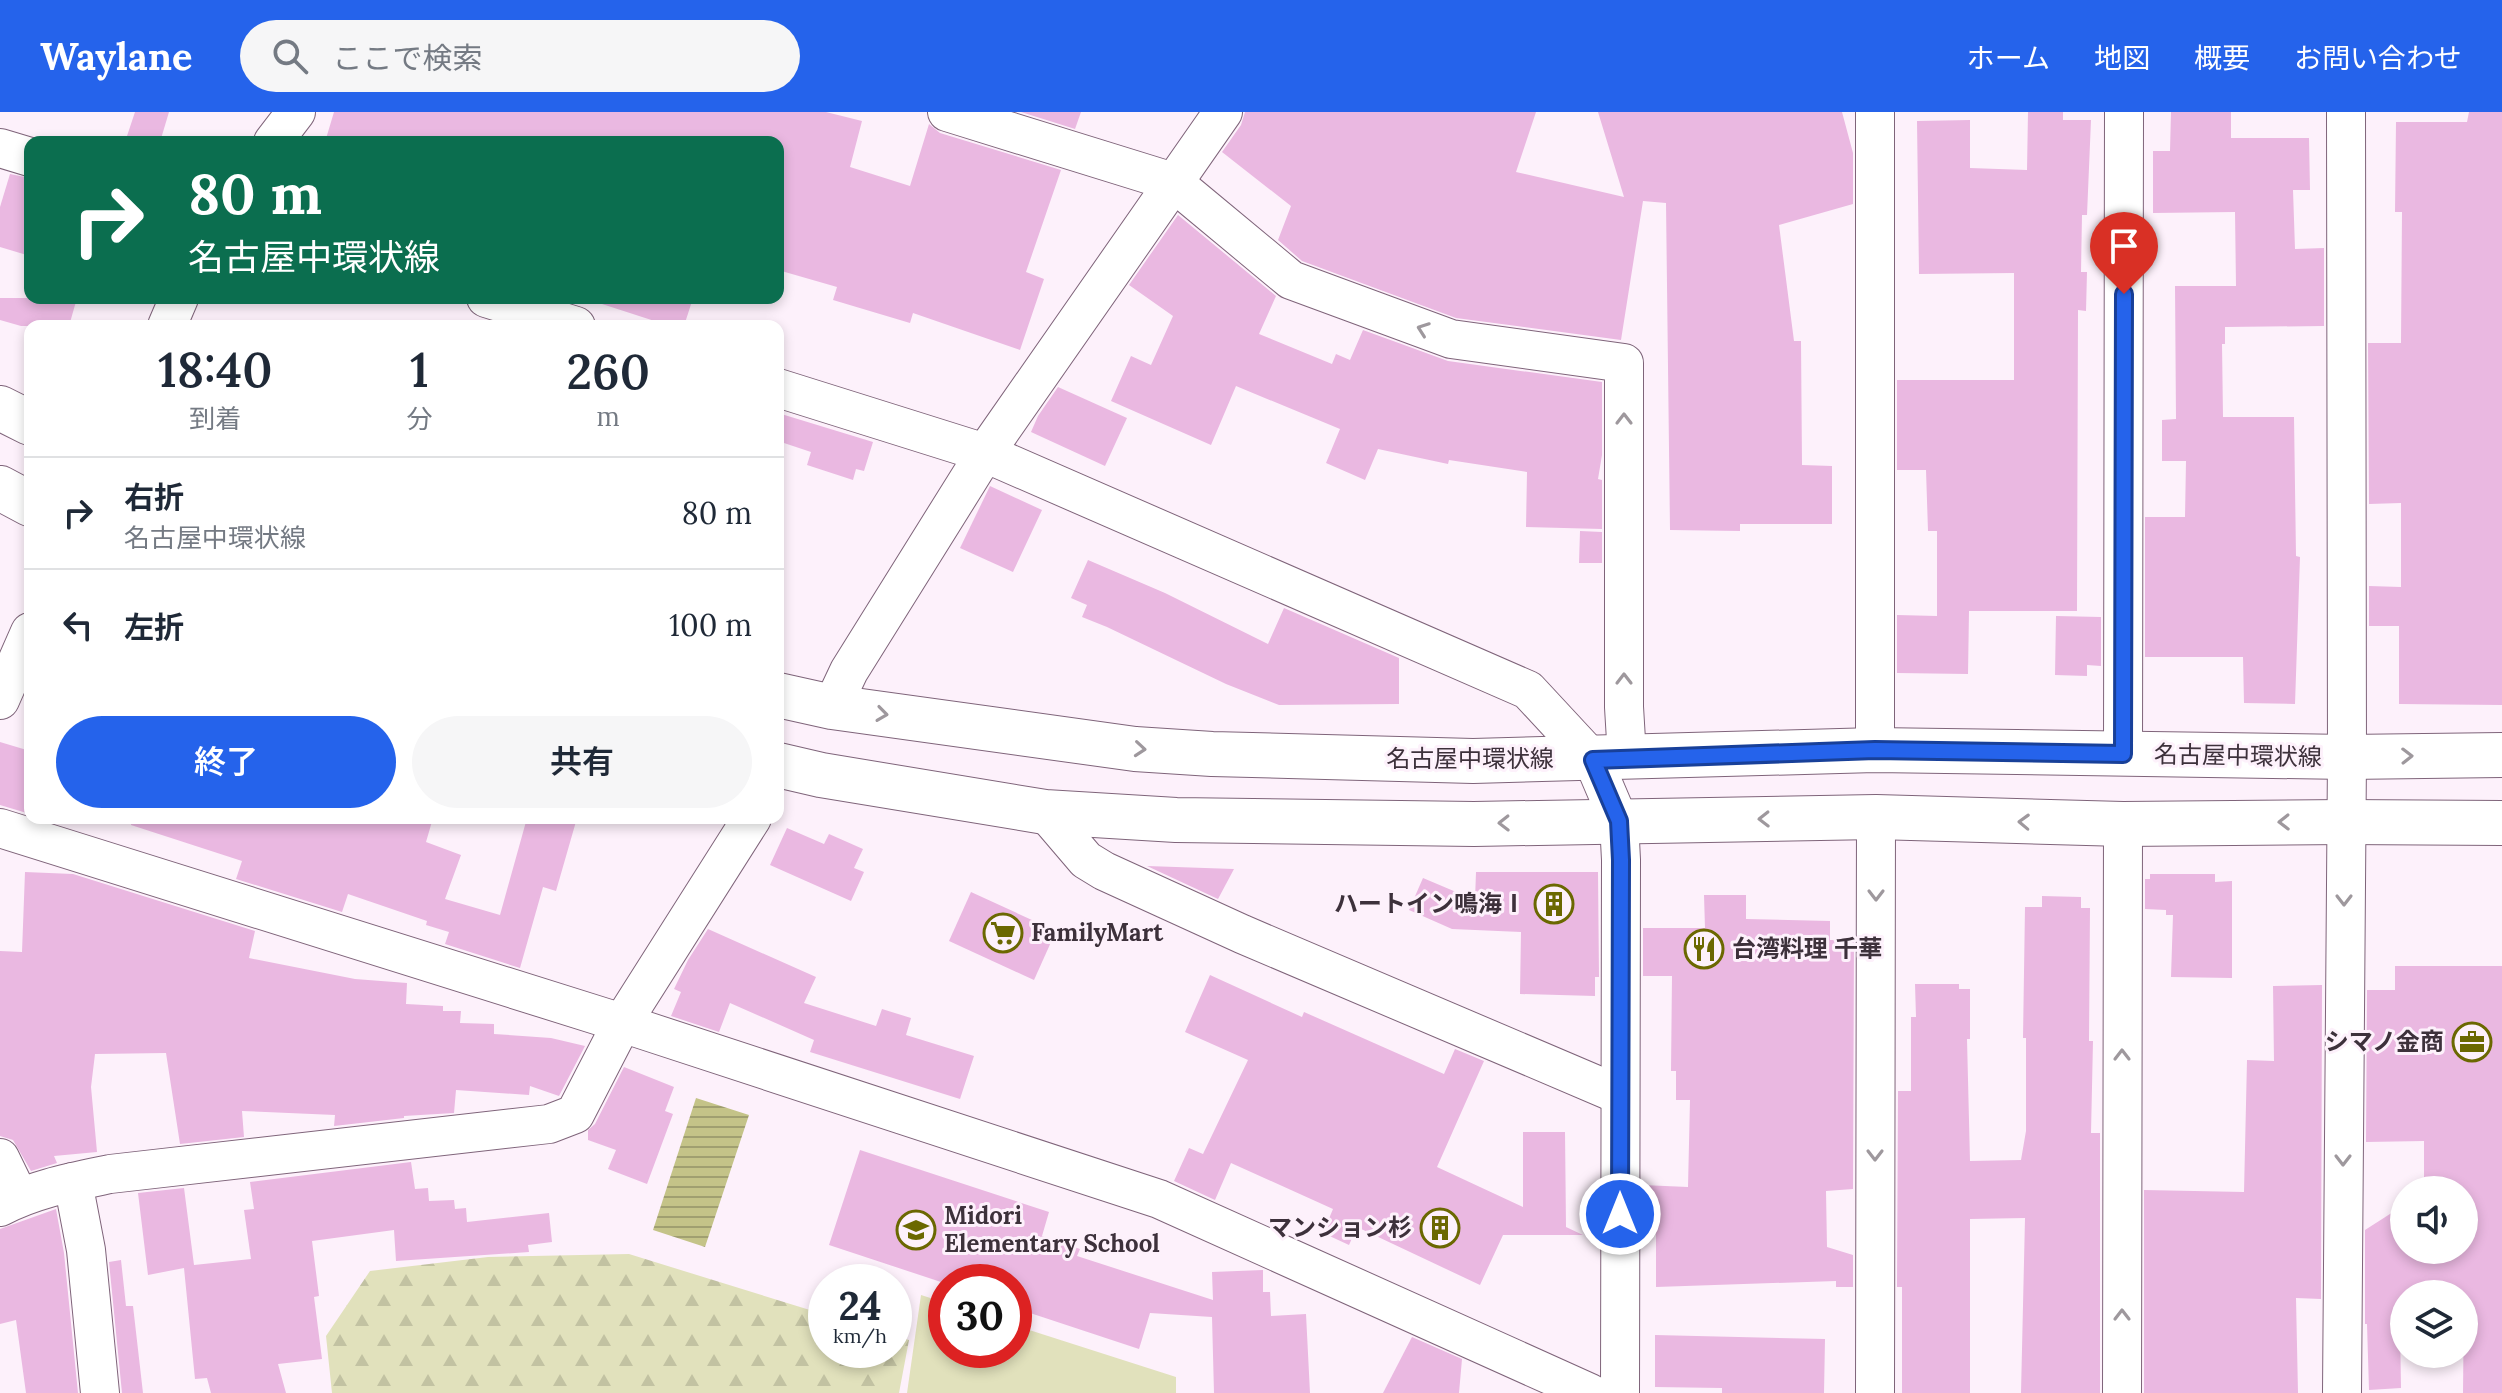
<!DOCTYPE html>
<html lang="ja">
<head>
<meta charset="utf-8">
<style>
	:root { --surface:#fff; --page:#f6f6f7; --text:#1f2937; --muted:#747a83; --line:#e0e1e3; --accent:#2563eb }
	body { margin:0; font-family:Lora,"Noto Sans JP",serif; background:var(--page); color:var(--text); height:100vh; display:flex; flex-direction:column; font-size:30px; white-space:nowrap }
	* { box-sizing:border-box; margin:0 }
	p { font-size:26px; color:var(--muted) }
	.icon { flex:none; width:44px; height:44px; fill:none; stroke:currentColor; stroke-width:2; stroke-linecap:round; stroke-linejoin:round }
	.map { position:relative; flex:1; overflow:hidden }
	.side { position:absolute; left:24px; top:208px; width:760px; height:504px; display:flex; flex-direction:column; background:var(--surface); border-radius:16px; box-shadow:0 4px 12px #0003 }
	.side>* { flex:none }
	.hud { position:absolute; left:24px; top:24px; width:760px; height:168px; border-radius:16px; box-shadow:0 4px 12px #0003; background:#0b6e4f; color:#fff; overflow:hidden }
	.buttons { position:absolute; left:2390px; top:1064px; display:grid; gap:16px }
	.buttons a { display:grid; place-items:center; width:88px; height:88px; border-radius:50%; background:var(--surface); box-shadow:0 4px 12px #0003; font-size:40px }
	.speed { position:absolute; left:808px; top:1152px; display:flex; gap:16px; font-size:40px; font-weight:700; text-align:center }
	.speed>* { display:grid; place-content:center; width:104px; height:104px; border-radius:50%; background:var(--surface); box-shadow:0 4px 12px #0003; line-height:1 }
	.speed small { font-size:20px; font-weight:400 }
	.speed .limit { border:12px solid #d22; background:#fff; color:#111 }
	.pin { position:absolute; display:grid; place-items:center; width:68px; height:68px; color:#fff; margin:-82px -34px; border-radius:50% 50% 50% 0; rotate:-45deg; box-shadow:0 0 8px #0007 }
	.pin .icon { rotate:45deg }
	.me { position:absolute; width:88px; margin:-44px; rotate:0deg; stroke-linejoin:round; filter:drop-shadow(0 0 6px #0008) }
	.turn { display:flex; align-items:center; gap:28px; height:168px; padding:0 32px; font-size:36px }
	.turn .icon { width:104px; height:104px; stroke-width:2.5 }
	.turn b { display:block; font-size:56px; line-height:68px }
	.eta { display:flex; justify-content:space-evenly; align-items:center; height:136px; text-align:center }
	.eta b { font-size:48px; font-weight:600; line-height:56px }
	.action { display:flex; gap:16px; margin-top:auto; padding:16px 32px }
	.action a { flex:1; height:92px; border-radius:48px; background:var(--accent); color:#fff; font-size:32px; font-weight:600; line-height:92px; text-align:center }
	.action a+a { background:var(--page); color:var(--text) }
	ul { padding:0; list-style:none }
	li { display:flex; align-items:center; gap:24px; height:112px; padding:0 32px; border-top:2px solid var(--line) }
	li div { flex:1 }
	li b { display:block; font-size:30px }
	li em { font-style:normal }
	header { display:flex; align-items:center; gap:48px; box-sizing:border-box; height:112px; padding:0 40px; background:var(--accent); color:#fff }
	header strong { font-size:38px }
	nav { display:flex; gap:44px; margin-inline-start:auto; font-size:28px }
	.search { width:560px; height:72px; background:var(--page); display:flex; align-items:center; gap:20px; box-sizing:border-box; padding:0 28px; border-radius:44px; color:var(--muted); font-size:30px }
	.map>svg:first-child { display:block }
	.forest { fill:url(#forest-firs) }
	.pitch { fill:#e1e1bc }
	.water { fill:url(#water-rules) }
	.building { fill:#eab8e1 }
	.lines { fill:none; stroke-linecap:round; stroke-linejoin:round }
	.minor-casing { stroke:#7f647a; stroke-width:40 }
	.major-casing { stroke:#7f647a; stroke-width:46 }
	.minor { stroke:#fff; stroke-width:38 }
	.major { stroke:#fff; stroke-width:44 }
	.oneway { stroke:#9e989d }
	.route-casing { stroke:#184099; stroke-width:20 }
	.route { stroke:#2563eb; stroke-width:14 }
	.labels { text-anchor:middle; stroke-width:6; stroke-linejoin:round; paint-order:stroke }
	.street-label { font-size:24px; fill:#3d313b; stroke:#fdf1fb }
	.poi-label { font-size:24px; font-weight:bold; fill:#3d313b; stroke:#fdf1fb; text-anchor:end }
</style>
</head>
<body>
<header>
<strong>Waylane</strong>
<div class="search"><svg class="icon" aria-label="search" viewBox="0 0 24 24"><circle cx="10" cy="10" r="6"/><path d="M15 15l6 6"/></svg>ここで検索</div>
<nav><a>ホーム</a><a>地図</a><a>概要</a><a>お問い合わせ</a></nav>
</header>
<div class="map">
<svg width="2502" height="1281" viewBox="0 0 2502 1281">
	<defs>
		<pattern id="forest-firs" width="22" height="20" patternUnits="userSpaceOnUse" patternTransform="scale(2)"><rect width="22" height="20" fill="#e1e1bc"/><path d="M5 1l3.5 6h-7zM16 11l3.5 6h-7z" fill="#c2c2a2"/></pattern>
		<pattern id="water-rules" width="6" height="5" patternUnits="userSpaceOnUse" patternTransform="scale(2)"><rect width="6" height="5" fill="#c4c388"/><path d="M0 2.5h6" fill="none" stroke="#a09f70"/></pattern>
	</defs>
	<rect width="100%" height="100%" fill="#fdf1fb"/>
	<polygon class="forest" points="629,1142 826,1203 826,1238 894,1238 894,1223 909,1228 899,1281 332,1281 326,1224 370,1159 488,1145"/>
	<polygon class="pitch" points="921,1183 946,1191 946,1238 1014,1238 1014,1213 1176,1265 1176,1281 907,1281"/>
	<polygon class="water" points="696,986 749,1003 705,1135 653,1118"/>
	<g class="building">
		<polygon points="135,0 169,0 160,30 125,30"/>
		<polygon points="334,0 826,0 862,9 850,55 910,74 929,12 940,21 1061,58 1026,160 1044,167 1020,238 913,201 910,211 833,188 837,175 778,158 778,30 325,30"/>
		<polygon points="1021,0 1081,0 1075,17"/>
		<polygon points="1245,0 1536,0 1516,60 1624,85 1598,0 1842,0 1853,41 1853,92 1779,113 1794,229 1801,229 1802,353 1832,354 1832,412 1740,412 1740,419 1670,418 1666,91 1643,89 1621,228 1456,206 1302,149 1278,128 1291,94 1222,40 1241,13"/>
		<polygon points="2028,0 2063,0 2063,8 2091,8 2087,103 2082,103 2081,160 2087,160 2086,199 2078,198 2077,499 1969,499 1968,562 1897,561 1897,503 1937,504 1937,419 1928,419 1926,358 1897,358 1897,268 2014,268 2014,161 1919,162 1917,9 1970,8 1970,56 2027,58"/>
		<polygon points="2171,0 2231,0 2231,26 2309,26 2310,78 2293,78 2295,137 2324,136 2324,214 2225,215 2225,232 2222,232 2223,305 2294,305 2296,444 2300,445 2295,592 2244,591 2243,545 2145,545 2145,405 2185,405 2186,349 2162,349 2162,308 2176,307 2175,174 2236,174 2235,100 2153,101 2153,39 2170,39"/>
		<polygon points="2469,0 2502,0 2502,593 2399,592 2399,514 2369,514 2369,474 2401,475 2401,391 2369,392 2368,231 2401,231 2402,100 2395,100 2396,10 2467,10"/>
		<polygon points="10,62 30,66 30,144 0,135 0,95"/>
		<polygon points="1178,103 1276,184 1259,222 1332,252 1336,242 1350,248 1363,218 1448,249 1602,270 1602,343 1598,367 1602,368 1602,417 1526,415 1527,360 1449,348 1448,352 1378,337 1365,368 1326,351 1340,317 1236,274 1211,333 1111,289 1131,244 1151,253 1173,204 1129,173"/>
		<polygon points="0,186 77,186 69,214 21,214 0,208"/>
		<polygon points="603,186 693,186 684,214 670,214 602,192"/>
		<polygon points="1058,275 1127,306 1105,354 1031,320 1038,304"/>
		<polygon points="778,301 873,330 864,359 856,357 853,368 807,353 811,340 778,329"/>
		<polygon points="990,374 1042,398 1013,460 960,436"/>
		<polygon points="1580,419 1602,420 1602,451 1579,451"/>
		<polygon points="1088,448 1165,481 1268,532 1284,496 1399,546 1399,592 1279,593 1226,572 1107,515 1082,505 1087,493 1071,486"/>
		<polygon points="2056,504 2101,505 2101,554 2087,553 2087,564 2055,563"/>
		<polygon points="0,630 30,639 30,702 0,693"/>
		<polygon points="132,706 433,706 426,730 461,743 445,787 500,803 527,706 577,706 556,779 543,775 520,856 445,832 449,820 426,813 427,809 348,782 342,800 236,767 242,749 131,713"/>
		<polygon points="787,716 824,732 829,722 863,737 854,756 864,760 851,789 770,753"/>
		<polygon points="1147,754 1234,757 1218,787"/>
		<polygon points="25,760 73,762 255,819 249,846 355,867 407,871 406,892 443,894 443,899 461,899 460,911 494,912 494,922 551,926 585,934 559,984 530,974 529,983 456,978 454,1001 404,1004 404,1006 334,1014 335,1003 242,999 244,1025 180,1032 166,941 95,942 91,975 97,1040 54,1044 57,1051 31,1059 13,1028 0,1024 0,839 22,840"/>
		<polygon points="1476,760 1598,760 1599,865 1595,865 1595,884 1520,882 1521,820 1452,817 1409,798 1423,766 1475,788"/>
		<polygon points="2150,762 2215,762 2215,770 2232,769 2232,866 2171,865 2173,803 2166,803 2166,798 2145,797 2145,767 2150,767"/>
		<polygon points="971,780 1056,819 1034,868 949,829"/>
		<polygon points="1704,783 1746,783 1746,807 1830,809 1830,828 1854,828 1853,1077 1826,1079 1827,1135 1853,1143 1853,1175 1836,1175 1836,1169 1656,1175 1656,1106 1642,1105 1642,1073 1688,1075 1690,988 1676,988 1676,959 1671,959 1672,864 1643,864 1643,816 1705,816"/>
		<polygon points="2042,784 2081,785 2081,796 2090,796 2089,929 2093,929 2091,1021 2100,1021 2100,1281 2021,1281 2025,1106 1970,1107 1970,1281 1902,1281 1902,1175 1897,1175 1898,979 1911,979 1911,905 1916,905 1915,872 1959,872 1959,877 1970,877 1970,927 1967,927 1970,1049 2021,1048 2026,1019 2026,926 2023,926 2025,795 2042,795"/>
		<polygon points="708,817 816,865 804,891 876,914 882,897 911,906 906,923 974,944 960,987 810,940 814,928 730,891 719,920 671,904 681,880 674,877 688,848"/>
		<polygon points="2395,854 2502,854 2502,1281 2463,1281 2464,1182 2404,1182 2404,1212 2400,1212 2401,1276 2369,1278 2367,1212 2365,1212 2365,1118 2404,1093 2404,1138 2464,1138 2464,1078 2424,1078 2424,1029 2366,1030 2367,878 2395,878"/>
		<polygon points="1210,863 1302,905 1304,900 1444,962 1455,937 1484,949 1437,1055 1523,1095 1523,1020 1565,1020 1566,1115 1583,1123 1503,1123 1480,1173 1357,1115 1349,1133 1323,1121 1333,1097 1231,1051 1215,1088 1174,1069 1189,1036 1203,1042 1248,948 1185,920"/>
		<polygon points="2322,873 2321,1187 2296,1186 2298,1281 2144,1281 2144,1078 2244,1080 2247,948 2274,949 2273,874"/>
		<polygon points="624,955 674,975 665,999 673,1002 647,1072 608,1057 616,1038 588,1028 588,1018 595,1012"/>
		<polygon points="860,1038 1049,1100 1042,1124 1080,1137 1077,1144 1213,1188 1212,1160 1263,1158 1263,1180 1270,1180 1271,1204 1306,1202 1310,1281 1214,1281 1212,1205 1150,1201 1139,1237 1021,1198 1014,1194 1014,1170 941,1170 829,1133"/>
		<polygon points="411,1050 415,1077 428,1076 429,1089 454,1088 455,1097 466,1096 467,1110 549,1101 552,1130 528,1133 529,1140 396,1149 394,1118 312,1129 319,1184 314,1185 322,1247 278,1252 286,1281 211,1281 207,1266 195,1267 184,1156 148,1163 138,1081 184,1076 194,1153 251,1147 244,1098 254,1097 250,1070"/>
		<polygon points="56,1097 64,1141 78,1281 26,1281 16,1208 0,1212 0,1117"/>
		<polygon points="121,1148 126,1194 133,1194 143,1281 122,1281 109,1150"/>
		<polygon points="1655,1223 1825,1227 1824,1281 1722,1281 1722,1276 1655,1275"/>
		<polygon points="1412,1225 1462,1247 1459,1281 1383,1281"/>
	</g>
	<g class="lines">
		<g class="minor-casing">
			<g id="minor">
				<polyline points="947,0 1173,70 1291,168 1451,227 1624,251 1624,595 1627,645"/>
				<polyline points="273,30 296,0"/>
				<polyline points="0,36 30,45"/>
				<polyline points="486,186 576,214"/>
				<polyline points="167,214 179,186"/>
				<polyline points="778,276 985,341 1223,0"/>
				<polyline points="0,588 30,520"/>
				<polyline points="832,595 849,559 985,341 1528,578 1593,648 1619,709 1621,748 1620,1281"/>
				<polyline points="1875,638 1875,0"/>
				<polyline points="2123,642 2124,0"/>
				<polyline points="1045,700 1086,748 1104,759 1242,822 1620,983"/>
				<polyline points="0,716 622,911 1159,1087 1590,1281"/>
				<polyline points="0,1046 19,1085"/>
				<polyline points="73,1070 86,1138 100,1281"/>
				<path d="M 0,1095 C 34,1077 72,1070 110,1062 L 549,1012 L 575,1002 L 622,911 L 752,706"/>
				<polyline points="1875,1281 1876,705"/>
				<polyline points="2122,1281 2123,712"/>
				<polyline points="2342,1281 2347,645 2346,0"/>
			</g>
		</g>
		<g class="major-casing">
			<g id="major">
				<polyline points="0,296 30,311"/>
				<polyline points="0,376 30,392"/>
				<polyline points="778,583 832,595 1135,637 1212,642 1473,649 1875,638 2347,645 2502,643"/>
				<polyline points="778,653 821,663 1045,700 1176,708 1474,712 1876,705 2123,712 2345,710 2502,711"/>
			</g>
		</g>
		<use href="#minor" class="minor"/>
		<use href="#major" class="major"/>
	</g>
	<defs><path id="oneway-chevron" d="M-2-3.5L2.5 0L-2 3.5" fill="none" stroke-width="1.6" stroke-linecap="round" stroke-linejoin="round" transform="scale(2)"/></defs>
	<g class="oneway">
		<use href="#oneway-chevron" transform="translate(1423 217) rotate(-160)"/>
		<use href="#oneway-chevron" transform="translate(1624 307) rotate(-90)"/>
		<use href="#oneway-chevron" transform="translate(1624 567) rotate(-90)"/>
		<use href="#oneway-chevron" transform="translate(882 602) rotate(8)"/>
		<use href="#oneway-chevron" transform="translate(1140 637) rotate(5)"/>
		<use href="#oneway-chevron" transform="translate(2407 644) rotate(-1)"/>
		<use href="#oneway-chevron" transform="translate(1764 707) rotate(179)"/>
		<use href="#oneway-chevron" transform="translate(2024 710) rotate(-178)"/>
		<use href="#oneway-chevron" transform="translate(2284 710) rotate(179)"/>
		<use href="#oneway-chevron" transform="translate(1504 711) rotate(179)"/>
		<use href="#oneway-chevron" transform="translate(1876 783) rotate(90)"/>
		<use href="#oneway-chevron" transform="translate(2344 788) rotate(90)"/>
		<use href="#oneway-chevron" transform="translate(2122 943) rotate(-90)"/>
		<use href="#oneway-chevron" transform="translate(1875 1043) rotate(90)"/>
		<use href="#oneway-chevron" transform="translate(2343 1048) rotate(90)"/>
		<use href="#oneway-chevron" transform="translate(2122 1203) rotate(-90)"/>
	</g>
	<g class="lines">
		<g class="route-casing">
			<polyline id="route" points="1620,1102 1621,748 1619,709 1593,648 1875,638 2123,642 2124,182"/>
		</g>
		<use href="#route" class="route"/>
	</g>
	<defs>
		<g id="building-ring" transform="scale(2)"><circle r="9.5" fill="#fdf1fb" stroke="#6b6801" stroke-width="1.5"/><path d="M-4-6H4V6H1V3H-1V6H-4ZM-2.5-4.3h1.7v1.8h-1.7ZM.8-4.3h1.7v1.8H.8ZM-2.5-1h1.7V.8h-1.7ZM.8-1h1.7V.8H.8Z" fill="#6b6801"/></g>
		<g id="supermarket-ring" transform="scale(2)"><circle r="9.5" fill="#fdf1fb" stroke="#6b6801" stroke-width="1.5"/><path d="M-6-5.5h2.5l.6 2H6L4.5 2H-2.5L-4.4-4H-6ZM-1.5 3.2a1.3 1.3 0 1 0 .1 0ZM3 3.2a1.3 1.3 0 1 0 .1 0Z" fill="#6b6801"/></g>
		<g id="restaurant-ring" transform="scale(2)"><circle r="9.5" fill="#fdf1fb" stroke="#6b6801" stroke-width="1.5"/><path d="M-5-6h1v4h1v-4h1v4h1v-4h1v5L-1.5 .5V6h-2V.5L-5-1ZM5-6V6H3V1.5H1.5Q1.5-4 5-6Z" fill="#6b6801"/></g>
		<g id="office-ring" transform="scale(2)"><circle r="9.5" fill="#fdf1fb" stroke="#6b6801" stroke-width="1.5"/><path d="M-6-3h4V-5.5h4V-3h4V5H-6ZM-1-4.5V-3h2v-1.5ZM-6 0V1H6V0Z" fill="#6b6801"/></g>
		<g id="school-ring" transform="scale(2)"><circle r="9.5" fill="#fdf1fb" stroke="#6b6801" stroke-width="1.5"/><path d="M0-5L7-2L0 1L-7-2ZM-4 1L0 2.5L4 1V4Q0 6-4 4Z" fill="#6b6801"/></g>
	</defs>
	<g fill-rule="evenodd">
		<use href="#building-ring" x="1554" y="792"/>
		<use href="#supermarket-ring" x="1003" y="821"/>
		<use href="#restaurant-ring" x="1704" y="837"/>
		<use href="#office-ring" x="2472" y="930"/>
		<use href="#building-ring" x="1440" y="1116"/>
		<use href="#school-ring" x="916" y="1118"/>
	</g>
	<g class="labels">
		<g class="street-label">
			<text transform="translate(2238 644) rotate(1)" y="8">名古屋中環状線</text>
			<text x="1470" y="655">名古屋中環状線</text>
		</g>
		<g class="poi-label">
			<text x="1526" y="800">ハートイン鳴海Ⅰ</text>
			<text x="1031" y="829" text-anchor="start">FamilyMart</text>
			<text x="1732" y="845" text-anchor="start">台湾料理 千華</text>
			<text x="2444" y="938">シマノ金商</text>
			<text x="944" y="1112" text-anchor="start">Midori<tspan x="944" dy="28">Elementary School</tspan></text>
			<text x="1412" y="1124">マンション杉</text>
		</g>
	</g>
</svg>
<div class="buttons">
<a><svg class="icon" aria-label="sound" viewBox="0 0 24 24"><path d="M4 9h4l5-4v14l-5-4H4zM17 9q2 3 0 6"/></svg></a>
<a><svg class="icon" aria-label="layers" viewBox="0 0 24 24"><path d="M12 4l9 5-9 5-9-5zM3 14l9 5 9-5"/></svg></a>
</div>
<div class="speed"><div>24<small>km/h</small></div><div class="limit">30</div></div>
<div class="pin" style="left:2124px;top:182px;background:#d93025"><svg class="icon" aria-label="arrive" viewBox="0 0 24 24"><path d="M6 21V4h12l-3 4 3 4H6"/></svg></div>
<svg class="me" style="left:1620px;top:1102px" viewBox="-20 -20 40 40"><circle r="17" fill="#2563eb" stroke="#fff" stroke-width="3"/><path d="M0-11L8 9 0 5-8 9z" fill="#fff"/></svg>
<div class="hud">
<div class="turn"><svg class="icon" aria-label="right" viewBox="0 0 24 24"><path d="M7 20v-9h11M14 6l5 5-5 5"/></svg><div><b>80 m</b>名古屋中環状線</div></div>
</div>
<section class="side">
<div class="eta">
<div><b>18:40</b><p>到着</p></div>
<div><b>1</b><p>分</p></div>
<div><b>260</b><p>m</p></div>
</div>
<ul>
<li><svg class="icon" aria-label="right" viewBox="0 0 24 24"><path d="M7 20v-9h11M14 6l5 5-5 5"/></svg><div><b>右折</b><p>名古屋中環状線</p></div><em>80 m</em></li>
<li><svg class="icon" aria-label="left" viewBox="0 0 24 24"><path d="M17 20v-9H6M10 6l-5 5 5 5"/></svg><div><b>左折</b></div><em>100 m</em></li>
</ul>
<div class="action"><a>終了</a><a>共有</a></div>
</section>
</div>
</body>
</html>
